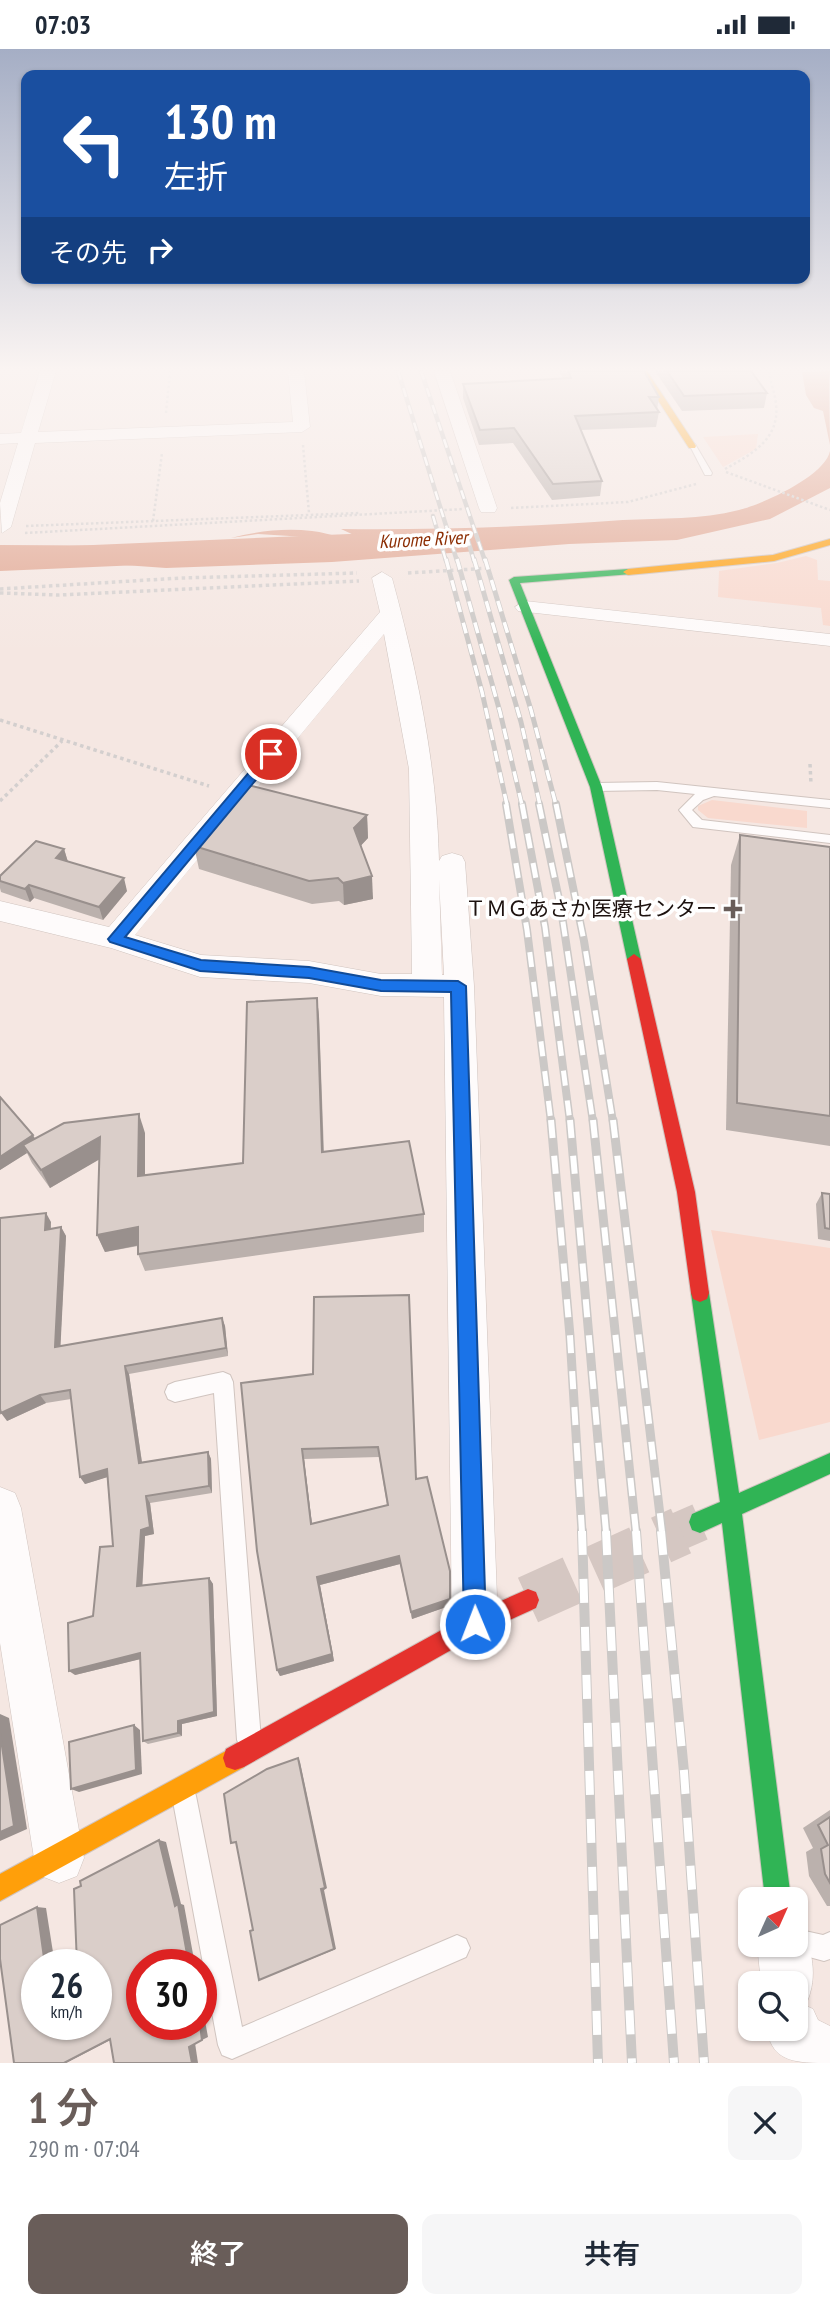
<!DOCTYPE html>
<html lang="ja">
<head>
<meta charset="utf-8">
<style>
	:root { --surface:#fff; --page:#f6f6f7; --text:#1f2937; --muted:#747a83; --accent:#695d59 }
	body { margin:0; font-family:"PT Sans Narrow","Noto Sans JP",sans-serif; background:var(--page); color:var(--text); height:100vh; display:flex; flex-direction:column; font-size:26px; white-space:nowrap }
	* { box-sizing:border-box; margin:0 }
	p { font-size:23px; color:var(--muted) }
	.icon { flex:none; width:38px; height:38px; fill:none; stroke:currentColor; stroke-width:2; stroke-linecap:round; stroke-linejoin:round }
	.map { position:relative; height:2014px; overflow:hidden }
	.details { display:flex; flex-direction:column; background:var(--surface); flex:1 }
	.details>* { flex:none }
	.hud { position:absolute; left:21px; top:21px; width:789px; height:214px; border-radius:14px; box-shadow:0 2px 5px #0004; background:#1a4fa0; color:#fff; overflow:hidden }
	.needle { width:46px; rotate:45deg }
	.buttons { position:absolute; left:738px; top:1838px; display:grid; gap:14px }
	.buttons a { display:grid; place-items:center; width:70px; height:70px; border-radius:14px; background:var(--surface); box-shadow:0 2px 5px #0004; font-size:35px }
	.speed { position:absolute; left:21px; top:1900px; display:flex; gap:14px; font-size:35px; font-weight:700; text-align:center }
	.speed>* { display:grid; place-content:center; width:91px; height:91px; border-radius:50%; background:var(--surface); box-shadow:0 2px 5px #0004; line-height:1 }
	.speed small { font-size:18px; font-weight:400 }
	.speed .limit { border:10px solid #d22; background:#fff; color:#111 }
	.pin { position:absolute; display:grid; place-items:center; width:60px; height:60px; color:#fff; margin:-30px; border:4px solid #fff; border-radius:50%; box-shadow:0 2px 7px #0007 }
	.me { position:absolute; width:77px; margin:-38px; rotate:359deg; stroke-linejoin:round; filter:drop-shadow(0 0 5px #0008) }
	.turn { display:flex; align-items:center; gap:24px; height:147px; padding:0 28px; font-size:32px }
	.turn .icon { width:91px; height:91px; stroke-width:2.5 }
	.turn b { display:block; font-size:49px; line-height:60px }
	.then { display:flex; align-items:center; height:66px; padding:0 28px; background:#0003; gap:14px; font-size:26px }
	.round { display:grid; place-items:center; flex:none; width:74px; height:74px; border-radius:14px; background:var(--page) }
	.summary { display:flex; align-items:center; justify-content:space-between; height:119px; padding:0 28px }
	h1 { font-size:42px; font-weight:600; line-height:52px; color:var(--accent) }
	.action { display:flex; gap:14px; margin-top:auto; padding:14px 28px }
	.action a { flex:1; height:80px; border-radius:14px; background:var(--accent); color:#fff; font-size:28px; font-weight:600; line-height:80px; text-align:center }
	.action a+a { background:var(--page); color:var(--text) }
	.status { display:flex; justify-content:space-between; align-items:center; height:49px; padding:0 35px; background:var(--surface); direction:ltr }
	.status svg { height:19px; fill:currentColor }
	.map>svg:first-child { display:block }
	.green { fill:#f9d9ce }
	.water { fill:#e1a691 }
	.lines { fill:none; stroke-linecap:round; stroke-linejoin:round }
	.river { fill:#e1a691; fill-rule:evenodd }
	.street-tunnel-far1 { stroke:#d5c7c2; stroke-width:38; stroke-dasharray:38 18; stroke-linecap:butt }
	.street-tunnel { stroke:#d5c7c2; stroke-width:49; stroke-dasharray:49 24; stroke-linecap:butt }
	.lane-casing { stroke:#d0c4bf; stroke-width:2 }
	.street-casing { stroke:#d0c4bf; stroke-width:1 }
	.fast-casing { stroke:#d0c4bf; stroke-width:2 }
	.slow-casing { stroke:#d0c4bf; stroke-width:2 }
	.jam-casing { stroke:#d0c4bf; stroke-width:2 }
	.path-far1 { stroke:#d3cfce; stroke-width:2.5; stroke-dasharray:2.5 2.5; stroke-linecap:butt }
	.path { stroke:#d3cfce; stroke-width:3.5; stroke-dasharray:3.5 3.5; stroke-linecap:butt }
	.lane { fill:#fefbfb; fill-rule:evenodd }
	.street { fill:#fefbfb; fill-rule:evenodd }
	.fast { fill:#30b455; fill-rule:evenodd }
	.slow { fill:#ff9f0a; fill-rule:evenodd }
	.jam { fill:#e5322d; fill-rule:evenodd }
	.rail-far4-casing { stroke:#cbc8c6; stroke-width:4.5 }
	.rail-far3-casing { stroke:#cbc8c6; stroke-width:5 }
	.rail-far2-casing { stroke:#cbc8c6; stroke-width:8 }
	.rail-far1-casing { stroke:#cbc8c6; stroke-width:9 }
	.rail-casing { stroke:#cbc8c6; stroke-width:10 }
	.rail-far4 { stroke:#fff; stroke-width:2.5; stroke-dasharray:9; stroke-linecap:butt }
	.rail-far3 { stroke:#fff; stroke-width:3.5; stroke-dasharray:11; stroke-linecap:butt }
	.rail-far2 { stroke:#fff; stroke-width:5; stroke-dasharray:15; stroke-linecap:butt }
	.rail-far1 { stroke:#fff; stroke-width:6; stroke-dasharray:18; stroke-linecap:butt }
	.rail { stroke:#fff; stroke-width:8; stroke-dasharray:24; stroke-linecap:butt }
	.wall { fill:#bbb1ad; fill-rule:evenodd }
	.shaded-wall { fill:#99908d }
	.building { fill:#dacec9; stroke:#99908d; stroke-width:2; fill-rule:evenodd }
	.route { fill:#1a73e8; stroke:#114b97; stroke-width:2 }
	.poi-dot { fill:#695d59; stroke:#fff; stroke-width:2.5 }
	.labels { text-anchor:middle; stroke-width:7; stroke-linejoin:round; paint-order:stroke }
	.far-water-label { font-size:19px; font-style:italic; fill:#8c2f05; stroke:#fff }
	.poi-label { font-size:21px; fill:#1d120f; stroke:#fff; text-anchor:end }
</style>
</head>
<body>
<div class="status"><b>07:03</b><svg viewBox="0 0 49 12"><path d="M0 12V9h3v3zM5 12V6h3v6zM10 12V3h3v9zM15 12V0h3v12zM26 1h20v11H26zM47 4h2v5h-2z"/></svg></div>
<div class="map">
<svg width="830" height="2014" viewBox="0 0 830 2014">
	<rect width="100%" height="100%" fill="#f5e7e2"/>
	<g class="green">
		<polygon points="758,385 756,400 723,418 703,388"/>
		<polygon points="806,507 817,511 818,531 830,532 830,577 823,576 821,559 718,548 719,522 777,514"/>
		<polygon points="712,751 807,762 807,779 708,769 698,761 698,757"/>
		<polygon points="711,1181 830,1199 830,1373 759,1391"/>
	</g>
	<g class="water">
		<polygon points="830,322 829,331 830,396 823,362 814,359 806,346 802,323"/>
		<path d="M 830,402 L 830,439 L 770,470 L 677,491 L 569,495 L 332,513 L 166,519 L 96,514 L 0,517 L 0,496 L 193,497 L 206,506 L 217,506 L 341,497 L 320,494 L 322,489 L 258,485 L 231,489 C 257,482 285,479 312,482 C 338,485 366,500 392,489 L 356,487 L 341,480 C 435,481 529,478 623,471 C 663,469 700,471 739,461 C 763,455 825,427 830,402 Z"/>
	</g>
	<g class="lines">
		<polygon class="river" points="420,482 432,486 438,493 432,500 420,504 0,522 0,500"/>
		<polyline class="street-tunnel-far1" points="677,1483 700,1473"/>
		<polyline class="street-tunnel" points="528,1551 681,1482"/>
		<g class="lane-casing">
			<g id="lane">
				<polygon points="689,395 695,395 712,424 711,426 705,426"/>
				<polygon points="657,733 830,751 830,759 714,747 703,751 692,761 702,771 830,786 830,794 693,778 679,761 695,745 657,741 596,742 590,738 596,734"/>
				<polygon points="223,1323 230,1326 233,1333 261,1691 257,1699 249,1703 241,1699 237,1691 214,1344 175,1353 168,1350 165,1343 168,1336 175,1333"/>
				<polygon points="184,1735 193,1738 196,1747 242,1978 457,1886 466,1890 470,1899 466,1908 232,2010 222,2006 218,1996 172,1747 175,1738"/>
				<polygon points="796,1880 823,1886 830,1883 830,1910 824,1912 787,1902 784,1895 796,1895"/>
			</g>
		</g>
		<g class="street-casing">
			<g id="street">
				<polygon points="40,322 56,322 38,383 293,373 288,322 304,322 310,378 302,383 35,394 11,478 2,484 0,454 18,394 0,395 0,385 21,384"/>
				<polygon points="434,322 450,322 497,459 495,463 481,463 479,459"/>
				<path d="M 382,523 L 392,529 C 417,621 437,717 439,812 L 442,807 L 452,804 L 462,807 L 465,813 L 474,937 L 498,1575 L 491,1591 L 475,1598 L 459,1591 L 452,1575 L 444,948 L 381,947 L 309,934 L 200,928 L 111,899 L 0,872 L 0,852 L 109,878 L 380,563 L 372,529 ZM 384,585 L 409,720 L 412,925 L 381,925 L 309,912 L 201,906 L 135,886 ZM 439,830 L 444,926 L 442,926 Z"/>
				<polygon points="525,552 830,585 830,597 518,562 515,558"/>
				<polygon points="0,1438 15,1444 21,1459 84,1809 77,1827 59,1834 41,1827 34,1809 0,1594"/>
				<path d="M 796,1874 L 802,1876 C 812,1902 818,1927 807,1953 L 802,1955 L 813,1960 L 818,1971 L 830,1977 L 830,2014 C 797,2014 771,2014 767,1979 L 796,1979 L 796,1934 L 761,1934 L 757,1895 L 796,1895 Z"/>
			</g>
		</g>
		<g class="fast-casing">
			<g id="fast">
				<polygon points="628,520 632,521 632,525 520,534 602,738 641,910 634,915 627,910 590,738 509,531 514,528"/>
				<polygon points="700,1235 707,1238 709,1244 739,1444 830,1404 830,1425 742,1465 791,1850 765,1850 722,1474 700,1484 692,1481 689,1473 692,1465 720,1453 691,1244 693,1238"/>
			</g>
		</g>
		<g class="slow-casing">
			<g id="slow">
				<polygon points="639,322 647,322 696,397 695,399 689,399"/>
				<polygon points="830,490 830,496 774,512 628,526 623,523 628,520 773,506"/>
				<polygon points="235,1697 244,1700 247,1709 244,1718 0,1852 0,1825"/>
			</g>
		</g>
		<g class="jam-casing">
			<g id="jam">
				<polygon points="634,905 641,910 695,1143 709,1244 707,1250 700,1253 693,1250 691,1244 677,1143 627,910"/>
				<polygon points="528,1540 536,1543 539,1551 536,1559 483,1583 244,1718 235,1721 226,1718 223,1709 226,1700 467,1567"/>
			</g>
		</g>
		<g class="path-far1">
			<polyline points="166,364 170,322"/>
			<polyline points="303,396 309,464"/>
			<path d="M 725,420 C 752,405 780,390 776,355 C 775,344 770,333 769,322"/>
			<polyline points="726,423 830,461"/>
			<polyline points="511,459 628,453 696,435"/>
			<polyline points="153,472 162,404"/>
			<polyline points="26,477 360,464"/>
			<polyline points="25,484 464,460"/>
		</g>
		<g class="path">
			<polyline points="408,524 490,519"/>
			<polyline points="0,540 181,529 357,524"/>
			<polyline points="0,544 59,546 359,532"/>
			<polyline points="0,671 209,737"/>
			<polyline points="810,715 811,735"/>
			<polyline points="0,752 62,692"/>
		</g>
		<use href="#lane" class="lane"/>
		<use href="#street" class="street"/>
		<use href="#fast" class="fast"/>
		<use href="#slow" class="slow"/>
		<use href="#jam" class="jam"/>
		<g class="rail-far4-casing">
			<g id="rail-far4">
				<polyline points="398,322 457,512"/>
				<polyline points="421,322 485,512"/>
				<polyline points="433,467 446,512"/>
				<polyline points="467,488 474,512"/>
			</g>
		</g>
		<g class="rail-far3-casing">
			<g id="rail-far3">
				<polyline points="446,510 482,643 507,756"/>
				<polyline points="457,510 500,663 522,756"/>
				<polyline points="474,510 521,673 540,756"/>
				<polyline points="485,510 531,661 556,756"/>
			</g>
		</g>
		<g class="rail-far2-casing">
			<g id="rail-far2">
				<polyline points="506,755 527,881 551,1073"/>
				<polyline points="522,755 545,878 570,1073"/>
				<polyline points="539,755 561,860 593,1073"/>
				<polyline points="556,755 584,892 613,1073"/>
			</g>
		</g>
		<g class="rail-far1-casing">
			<g id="rail-far1">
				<polyline points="551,1071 570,1287 582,1483"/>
				<polyline points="570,1071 606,1483"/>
				<polyline points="593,1071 636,1483"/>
				<polyline points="613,1071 662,1483"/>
			</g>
		</g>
		<g class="rail-casing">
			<g id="rail">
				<polyline points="582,1482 598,2014"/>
				<polyline points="606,1482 632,2014"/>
				<polyline points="636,1482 674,2014"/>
				<polyline points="661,1482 684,1723 704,2014"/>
			</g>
		</g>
		<use href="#rail-far4" class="rail-far4"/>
		<use href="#rail-far3" class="rail-far3"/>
		<use href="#rail-far2" class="rail-far2"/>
		<use href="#rail-far1" class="rail-far1"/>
		<use href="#rail" class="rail"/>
	</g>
	<g class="wall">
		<polygon points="559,322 644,322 659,348 657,361 659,363 656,378 581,381 602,432 600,447 552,451 513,394 479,396 463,349 463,335 563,330"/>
		<polygon points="655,322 751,322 767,344 764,359 682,362"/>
		<polygon points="367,766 368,789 361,796 373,850 344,856 339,852 312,855 199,820 194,797"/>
		<polygon points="740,786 830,798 830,1097 726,1081 731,816"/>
		<polygon points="64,800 68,813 127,842 103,871 34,849 30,853 1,843 0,839 0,827"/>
		<polygon points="317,949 319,968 324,1103 424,1165 424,1183 145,1222 138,1205 138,1197 105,1203 97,1186 99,1110 50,1139 32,1114 27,1104 0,1121 0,1048 35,1089 145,1084 145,1127 243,1114"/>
		<polygon points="822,1144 830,1145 830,1192 818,1190 816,1155"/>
		<polygon points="51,1173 51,1180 61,1178 66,1187 60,1298 222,1269 225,1277 228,1307 129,1325 142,1413 208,1403 211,1410 212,1444 150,1454 154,1485 145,1487 142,1537 209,1529 213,1535 217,1667 182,1675 182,1687 148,1695 143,1692 140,1610 75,1626 113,1497 107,1428 85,1435 80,1428 71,1350 46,1354 7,1372"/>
		<path d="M 313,1325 L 416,1430 L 449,1557 L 412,1570 L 400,1515 L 320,1536 L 334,1612 L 280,1627 L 277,1621 L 257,1502 ZM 379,1408 L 387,1456 L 312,1475 L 304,1410 Z"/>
		<polygon points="830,1761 830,1857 827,1857 809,1827 806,1803 813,1799 803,1779"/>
	</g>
	<g class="shaded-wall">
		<polygon points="367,766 368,789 356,802 354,779"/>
		<polygon points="64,800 68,813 56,809"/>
		<polygon points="372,827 373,850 344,856 343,834"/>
		<polygon points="124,829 127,842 103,871 99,858"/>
		<polygon points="29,836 34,849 30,853 25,840"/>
		<polygon points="317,949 319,968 324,1121 322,1103"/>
		<polygon points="139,1065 145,1084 145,1145 138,1127"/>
		<polygon points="33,1086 38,1097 23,1096 27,1104 0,1121 0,1108"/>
		<polygon points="100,1088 107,1106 50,1139 41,1121"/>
		<polygon points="46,1164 51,1173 50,1190 45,1181"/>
		<polygon points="61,1178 66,1187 60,1307 55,1298"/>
		<polygon points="138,1178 145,1195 105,1203 97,1186"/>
		<polygon points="222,1269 225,1277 228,1307 226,1299"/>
		<polygon points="125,1317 129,1325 143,1421 139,1414"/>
		<polygon points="40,1346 46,1354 7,1372 1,1364"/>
		<polygon points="302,1400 304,1410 313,1484 311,1475"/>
		<polygon points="208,1403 211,1410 212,1444 209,1437"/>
		<polygon points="107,1420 111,1427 85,1435 80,1428"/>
		<polygon points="146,1447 150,1454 154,1485 145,1487 142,1543 137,1537 141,1481"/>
		<polygon points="399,1507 400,1515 320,1536 334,1612 280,1627 277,1621 317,1528"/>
		<polygon points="209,1529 213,1535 217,1667 182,1675 182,1687 178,1684 178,1672"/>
		<polygon points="450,1550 449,1557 412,1570 411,1563"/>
		<polygon points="140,1604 145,1609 75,1626 69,1622"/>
		<polygon points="0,1665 9,1669 27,1780 0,1792"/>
		<polygon points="134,1676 140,1681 142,1725 79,1743 71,1740"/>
		<polygon points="298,1709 300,1713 327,1839 324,1841 336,1900 259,1931"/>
		<polygon points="159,1791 166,1793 181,1855 184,1856 195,1916 189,1916"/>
		<polygon points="37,1858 46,1859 55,1916 45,1916"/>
		<polygon points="201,1950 208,1988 202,1991 200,1976 201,1976"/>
		<polygon points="118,1987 66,2014 64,2014 110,1990"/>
		<polygon points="195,1994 198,2014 192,2014 189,1998"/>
	</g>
	<g class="building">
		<polygon points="568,322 644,322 659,348 649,348 659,363 575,367 602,432 553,435 514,379 480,381 463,335 571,329"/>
		<polygon points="667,322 751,322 767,344 684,347"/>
		<polygon points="244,735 367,766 354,779 372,827 343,834 338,829 309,832 194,797"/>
		<polygon points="740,786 830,798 830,1067 737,1054"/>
		<polygon points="36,792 64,800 56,809 124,829 99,858 29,836 25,840 0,832 0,827"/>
		<polygon points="317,949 322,1103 409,1092 424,1165 138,1205 138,1178 97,1186 100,1088 41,1121 23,1096 64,1074 139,1065 138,1127 243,1114 247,953"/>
		<polygon points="0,1048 33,1086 0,1108"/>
		<polygon points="822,1144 830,1145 830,1180 825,1179"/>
		<polygon points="46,1164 45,1181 61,1178 55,1298 222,1269 226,1299 125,1317 139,1414 208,1403 209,1437 146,1447 150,1478 141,1481 137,1537 209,1529 214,1663 178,1672 178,1684 143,1692 140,1604 69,1622 68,1574 93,1567 100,1498 113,1497 107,1420 80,1428 70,1341 40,1346 1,1364 0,1360 0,1169"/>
		<path d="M 409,1246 L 416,1430 L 427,1428 L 450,1522 L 450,1550 L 411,1563 L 399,1507 L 317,1528 L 332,1605 L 277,1621 L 257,1502 L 241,1334 L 313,1325 L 314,1248 ZM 378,1398 L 388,1456 L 311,1475 L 302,1400 Z"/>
		<polygon points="134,1676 136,1721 71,1740 69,1693"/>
		<polygon points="0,1684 14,1777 0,1783"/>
		<polygon points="298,1709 325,1839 321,1840 334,1900 259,1931 250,1882 253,1881 236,1793 231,1794 224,1745 267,1720"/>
		<polygon points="830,1768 830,1834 825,1825 821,1800 828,1796 818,1776"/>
		<polygon points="159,1791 175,1857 178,1855 189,1916 142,1916 142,1976 200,1976 202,1991 189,1998 192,2014 114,2014 110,1990 64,2014 14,2014 0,1910 0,1876 37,1858 45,1916 37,1916 37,1976 96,1976 96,1916 77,1916 74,1840 81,1837 80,1832"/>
	</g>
	<linearGradient id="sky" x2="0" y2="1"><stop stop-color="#a5aec5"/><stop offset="0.53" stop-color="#faf4f2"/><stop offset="1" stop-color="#faf4f2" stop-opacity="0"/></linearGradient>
	<rect width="830" height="604" fill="url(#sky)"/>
	<polygon class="route" points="271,701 275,702 275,708 125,888 201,911 309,918 381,931 458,932 466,937 486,1575 483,1583 475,1586 467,1583 464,1575 451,943 381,942 309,929 200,922 110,893 108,890 267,702"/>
	<path class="poi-dot" d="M729.5 849.5h7v7h7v7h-7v7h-7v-7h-7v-7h7z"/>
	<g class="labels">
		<g class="far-water-label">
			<text transform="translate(423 490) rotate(-3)" y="7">Kurome River</text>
		</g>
		<g class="poi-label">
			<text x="717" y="867">ＴＭＧあさか医療センター</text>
		</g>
	</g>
</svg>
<div class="buttons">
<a><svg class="needle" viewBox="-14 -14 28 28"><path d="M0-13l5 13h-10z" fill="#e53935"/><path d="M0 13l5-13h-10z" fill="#747a83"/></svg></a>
<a><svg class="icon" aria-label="search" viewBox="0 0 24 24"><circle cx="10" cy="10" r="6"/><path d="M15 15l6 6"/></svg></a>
</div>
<div class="speed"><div>26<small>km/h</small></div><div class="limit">30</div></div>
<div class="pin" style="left:271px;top:705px;background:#d93025"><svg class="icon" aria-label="arrive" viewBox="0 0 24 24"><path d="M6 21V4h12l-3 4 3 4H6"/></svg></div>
<svg class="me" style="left:475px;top:1575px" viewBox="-20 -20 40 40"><circle r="17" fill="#1a73e8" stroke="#fff" stroke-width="3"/><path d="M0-11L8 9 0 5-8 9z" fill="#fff"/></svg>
<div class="hud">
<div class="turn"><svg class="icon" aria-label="left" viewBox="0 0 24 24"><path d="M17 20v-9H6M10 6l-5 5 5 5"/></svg><div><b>130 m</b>左折</div></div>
<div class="then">その先<svg class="icon" aria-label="right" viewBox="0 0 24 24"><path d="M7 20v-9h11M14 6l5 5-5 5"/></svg></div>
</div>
</div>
<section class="details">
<div class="summary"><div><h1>1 分</h1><p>290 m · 07:04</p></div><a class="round"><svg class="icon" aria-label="close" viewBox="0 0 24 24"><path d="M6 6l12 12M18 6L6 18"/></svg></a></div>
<div class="action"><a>終了</a><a>共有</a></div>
</section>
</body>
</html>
